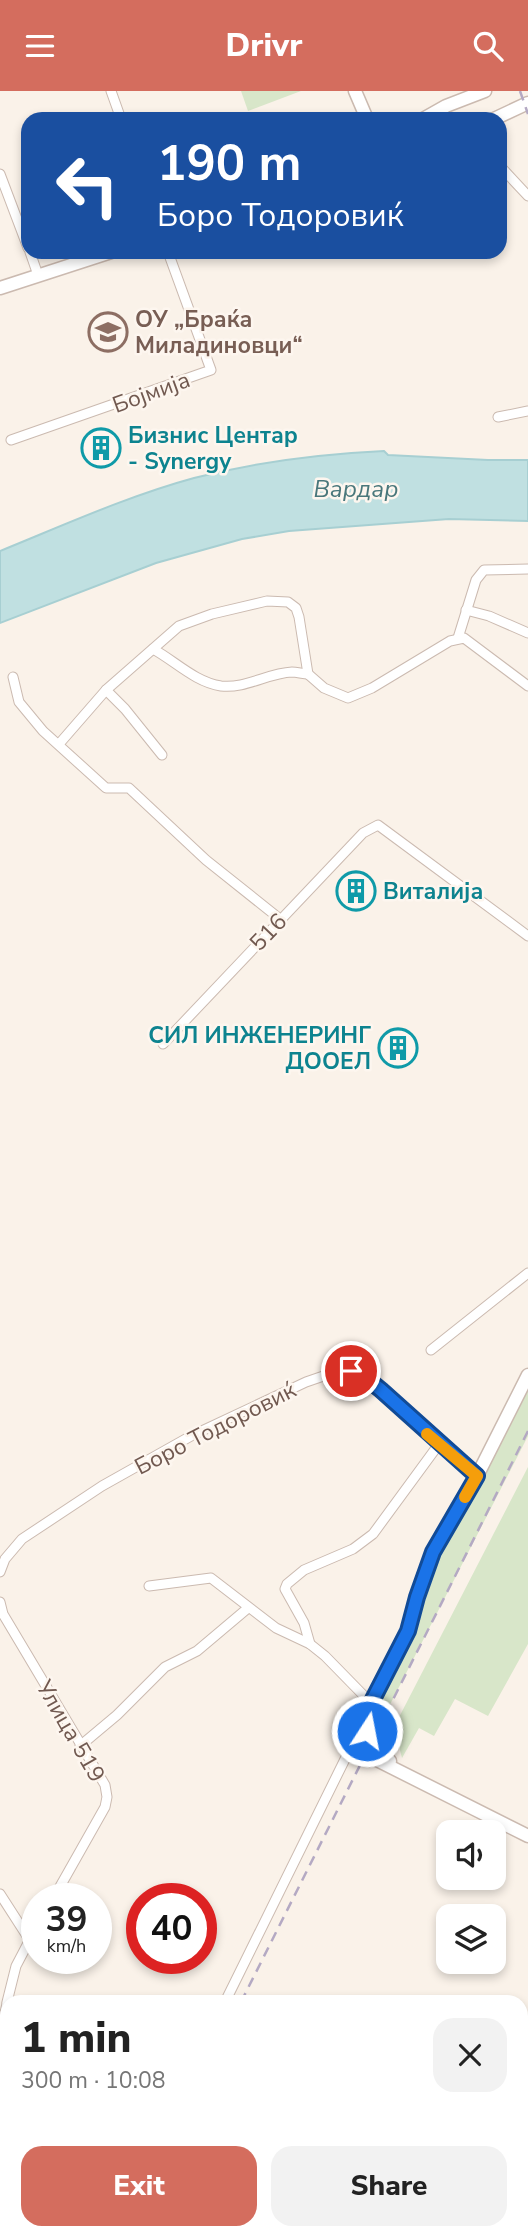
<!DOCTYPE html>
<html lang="en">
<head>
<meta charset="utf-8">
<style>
	:root { --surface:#fff; --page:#f2f2f2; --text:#222; --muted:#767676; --accent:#d46d5e }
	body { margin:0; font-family:"Nunito Sans",sans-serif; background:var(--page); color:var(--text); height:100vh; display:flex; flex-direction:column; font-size:26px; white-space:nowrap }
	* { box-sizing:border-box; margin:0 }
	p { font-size:23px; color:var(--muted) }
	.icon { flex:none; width:38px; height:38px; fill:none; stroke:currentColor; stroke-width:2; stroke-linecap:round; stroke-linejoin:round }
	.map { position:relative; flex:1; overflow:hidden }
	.details { position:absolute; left:0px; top:1904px; width:528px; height:245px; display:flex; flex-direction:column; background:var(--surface); border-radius:21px 21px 0 0; box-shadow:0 4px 10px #0003 }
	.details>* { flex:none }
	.top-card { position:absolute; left:21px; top:21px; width:486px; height:147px; border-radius:21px; box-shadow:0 4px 10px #0003; background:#1a4fa0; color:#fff; overflow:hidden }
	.tools { position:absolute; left:436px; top:1729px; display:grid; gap:14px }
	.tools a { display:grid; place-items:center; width:70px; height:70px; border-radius:14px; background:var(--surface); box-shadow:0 4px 10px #0003; font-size:35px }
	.speed { position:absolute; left:21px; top:1792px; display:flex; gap:14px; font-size:35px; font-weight:700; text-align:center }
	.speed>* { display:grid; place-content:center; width:91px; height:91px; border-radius:50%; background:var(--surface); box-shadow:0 4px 10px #0003; line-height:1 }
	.speed small { font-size:18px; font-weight:400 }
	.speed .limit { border:10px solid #d22; background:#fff; color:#111 }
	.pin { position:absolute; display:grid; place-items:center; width:60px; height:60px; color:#fff; margin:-30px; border:4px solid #fff; border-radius:50%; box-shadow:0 2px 7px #0007 }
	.me { position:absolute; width:77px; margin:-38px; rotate:11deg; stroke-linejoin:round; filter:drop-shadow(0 0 5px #0008) }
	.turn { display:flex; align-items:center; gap:24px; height:147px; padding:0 21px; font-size:32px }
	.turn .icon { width:91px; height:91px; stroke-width:2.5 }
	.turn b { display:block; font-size:49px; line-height:60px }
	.round { display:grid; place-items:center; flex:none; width:74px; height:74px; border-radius:21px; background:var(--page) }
	.overview { display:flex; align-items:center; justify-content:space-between; height:119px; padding:0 21px }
	h1 { font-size:42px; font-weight:800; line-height:52px }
	.button { display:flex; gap:14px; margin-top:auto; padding:14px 21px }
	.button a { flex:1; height:80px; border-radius:21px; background:var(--accent); color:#fff; font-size:28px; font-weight:800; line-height:80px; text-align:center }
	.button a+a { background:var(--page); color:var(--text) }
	header { display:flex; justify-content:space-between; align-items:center; height:91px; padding:0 21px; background:var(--accent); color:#fff; font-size:32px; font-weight:800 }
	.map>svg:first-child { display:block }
	.green { fill:#d8e6c9 }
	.water { fill:#c0e0e1; stroke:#a7cfd2; stroke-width:2 }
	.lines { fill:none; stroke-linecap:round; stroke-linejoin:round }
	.minor-casing { stroke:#cbbab0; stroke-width:11 }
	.tertiary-casing { stroke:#cbbab0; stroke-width:15 }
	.minor { stroke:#fff; stroke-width:9 }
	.tertiary { stroke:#fff; stroke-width:12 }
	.rail { stroke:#b4a9c3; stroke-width:2.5; stroke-dasharray:10 7; stroke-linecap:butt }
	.route-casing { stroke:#114b97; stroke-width:18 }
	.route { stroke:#1a73e8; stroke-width:12 }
	.slow { stroke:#f59e0b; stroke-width:12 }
	.labels { text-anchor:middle; stroke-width:5; stroke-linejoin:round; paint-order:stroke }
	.education-label { font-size:23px; font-weight:bold; fill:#785e54; stroke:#fdf6ef; text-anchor:start }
	.street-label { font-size:23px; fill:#715950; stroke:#fdf6ef }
	.culture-label { font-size:23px; font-weight:bold; fill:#0d838f; stroke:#fdf6ef; text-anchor:start }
	.water-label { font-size:24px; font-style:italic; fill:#49777b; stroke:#fdf6ef }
</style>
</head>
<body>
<header><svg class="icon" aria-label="menu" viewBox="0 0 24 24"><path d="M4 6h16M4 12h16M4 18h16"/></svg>Drivr<svg class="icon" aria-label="search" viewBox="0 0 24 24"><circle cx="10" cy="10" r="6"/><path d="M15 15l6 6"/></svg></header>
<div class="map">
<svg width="528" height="2149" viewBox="0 0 528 2149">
	<rect width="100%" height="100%" fill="#faf2e9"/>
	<g class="green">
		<polygon points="241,0 301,0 248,20"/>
		<polygon points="528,1292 528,1345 381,1631 373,1613 433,1476"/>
		<polygon points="528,1376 528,1553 488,1625 455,1608 434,1645 419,1637 402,1667 394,1636"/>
	</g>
	<path class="water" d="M 384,360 L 388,364 L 488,369 L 528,369 L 528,430 L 449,428 L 289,440 L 242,448 L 156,472 L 0,532 L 0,460 C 64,434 128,405 194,387 C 256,371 320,363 384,360 Z"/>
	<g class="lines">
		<g class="minor-casing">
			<g id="minor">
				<polyline points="111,0 121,28"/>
				<polyline points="500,75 528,105"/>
				<polyline points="0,83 28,157"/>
				<polyline points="30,161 38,184"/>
				<polyline points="498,326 528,320"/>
				<polyline points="11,349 211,279 168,161"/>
				<polyline points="466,519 489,525 528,542"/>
				<polyline points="458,547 476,489 484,479 528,478"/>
				<path d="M 153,558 C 175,570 195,591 221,595 C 245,598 268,582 292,581 C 297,581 303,583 308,583"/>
				<polyline points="308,583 324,597 348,607 372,597 450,550 464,547 528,595"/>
				<polyline points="13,586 19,611 43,640 106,697 129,697 206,769 280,828"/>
				<polyline points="106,599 125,618 162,664"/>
				<polyline points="59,653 106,599 179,535 212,523 267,510 288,511 296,517 299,526 308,583"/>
				<polyline points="163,953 363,742 378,734 528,845"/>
				<polyline points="431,1259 528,1182"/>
				<polyline points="0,1481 5,1468 22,1448 102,1395 191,1345 306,1291 338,1280 351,1280 360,1282 477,1385"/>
				<polyline points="149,1495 211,1487 276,1537 310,1553 325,1565 371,1612"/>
				<polyline points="0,1511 3,1523 105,1694 107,1706 105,1716 53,1808"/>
				<polyline points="310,1553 304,1532 285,1498 287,1493 304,1479 353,1458 373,1443 439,1353"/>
				<polyline points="80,1655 117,1624 165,1576 197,1560 248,1517"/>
				<polyline points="0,1803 29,1848"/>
				<polyline points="7,1911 16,1875 37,1835"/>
				<polyline points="225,1911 351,1656"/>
				<polyline points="0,1948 7,1912"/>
				<polyline points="522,2023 528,2011"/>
				<polyline points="0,2051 7,2054"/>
				<polyline points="456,2149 460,2142"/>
			</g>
		</g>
		<g class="tertiary-casing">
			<g id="tertiary">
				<polyline points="355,0 367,28"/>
				<polyline points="423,28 446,15 485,0"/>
				<polyline points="494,28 528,12"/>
				<polyline points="0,197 111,161"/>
				<polyline points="528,1284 477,1385 433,1461 417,1506 408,1540 351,1656 528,1745"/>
				<polyline points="354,1649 373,1653 390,1670"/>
			</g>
		</g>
		<use href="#minor" class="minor"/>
		<use href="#tertiary" class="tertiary"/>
		<g class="rail">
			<polyline points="520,0 528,23"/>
			<polyline points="241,1911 528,1340"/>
			<polyline points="120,2149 123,2142"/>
			<polyline points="142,2149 146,2142"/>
		</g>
	</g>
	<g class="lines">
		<g class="route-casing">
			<polyline id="route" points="351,1280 360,1282 381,1299 477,1385 433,1461 417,1506 408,1540 371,1612 367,1640"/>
		</g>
		<use href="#route" class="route"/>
		<polyline class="slow" points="427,1343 477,1385 465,1406"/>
	</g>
	<defs>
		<g id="school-ring" transform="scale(2.0125)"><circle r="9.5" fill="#fdf6ef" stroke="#8d6e63" stroke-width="1.5"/><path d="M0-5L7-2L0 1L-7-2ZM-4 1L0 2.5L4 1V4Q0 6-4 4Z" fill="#8d6e63"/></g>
		<g id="building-ring" transform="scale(2.0125)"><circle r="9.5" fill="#fdf6ef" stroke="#0f9aa8" stroke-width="1.5"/><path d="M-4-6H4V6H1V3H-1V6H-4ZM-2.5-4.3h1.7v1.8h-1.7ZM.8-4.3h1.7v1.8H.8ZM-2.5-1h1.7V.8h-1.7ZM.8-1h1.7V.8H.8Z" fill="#0f9aa8"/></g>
	</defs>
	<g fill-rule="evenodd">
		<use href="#school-ring" x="108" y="241"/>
		<use href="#building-ring" x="101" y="357"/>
		<use href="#building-ring" x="356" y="800"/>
		<use href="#building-ring" x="398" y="957"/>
	</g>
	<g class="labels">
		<g class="education-label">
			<text x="135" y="236">ОУ „Браќа<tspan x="135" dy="26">Миладиновци“</tspan></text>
		</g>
		<g class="street-label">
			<text transform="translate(151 301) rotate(-20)" y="8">Бојмија</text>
			<text transform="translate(268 841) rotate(-46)" y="8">516</text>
			<text transform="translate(215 1337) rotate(-27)" y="8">Боро Тодоровиќ</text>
			<text transform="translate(71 1640) rotate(60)" y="8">Улица 519</text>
		</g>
		<g class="culture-label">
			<text x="128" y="352">Бизнис Центар<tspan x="128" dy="26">- Synergy</tspan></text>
			<text x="383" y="808">Виталија</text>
			<text x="371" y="952" text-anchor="end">СИЛ ИНЖЕНЕРИНГ<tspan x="371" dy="26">ДООЕЛ</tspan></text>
		</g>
		<g class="water-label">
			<text x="356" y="406">Вардар</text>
		</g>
	</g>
</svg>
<div class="tools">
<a><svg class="icon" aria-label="sound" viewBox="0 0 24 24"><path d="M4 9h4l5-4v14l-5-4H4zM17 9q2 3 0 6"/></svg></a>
<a><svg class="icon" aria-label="layers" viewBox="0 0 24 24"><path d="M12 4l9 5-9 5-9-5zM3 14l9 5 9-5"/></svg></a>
</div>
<div class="speed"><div>39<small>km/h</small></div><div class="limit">40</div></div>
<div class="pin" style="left:351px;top:1280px;background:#d93025"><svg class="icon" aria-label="arrive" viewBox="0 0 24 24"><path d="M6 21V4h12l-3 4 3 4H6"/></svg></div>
<svg class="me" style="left:367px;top:1640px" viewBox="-20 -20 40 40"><circle r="17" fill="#1a73e8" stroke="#fff" stroke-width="3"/><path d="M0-11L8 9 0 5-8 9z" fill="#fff"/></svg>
<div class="top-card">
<div class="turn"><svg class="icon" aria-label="left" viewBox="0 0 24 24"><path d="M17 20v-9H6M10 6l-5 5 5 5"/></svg><div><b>190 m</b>Боро Тодоровиќ</div></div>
</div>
<section class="details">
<div class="overview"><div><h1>1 min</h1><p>300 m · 10:08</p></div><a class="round"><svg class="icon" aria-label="close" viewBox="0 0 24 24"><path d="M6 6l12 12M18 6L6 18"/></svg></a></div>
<div class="button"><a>Exit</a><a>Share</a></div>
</section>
</div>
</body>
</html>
